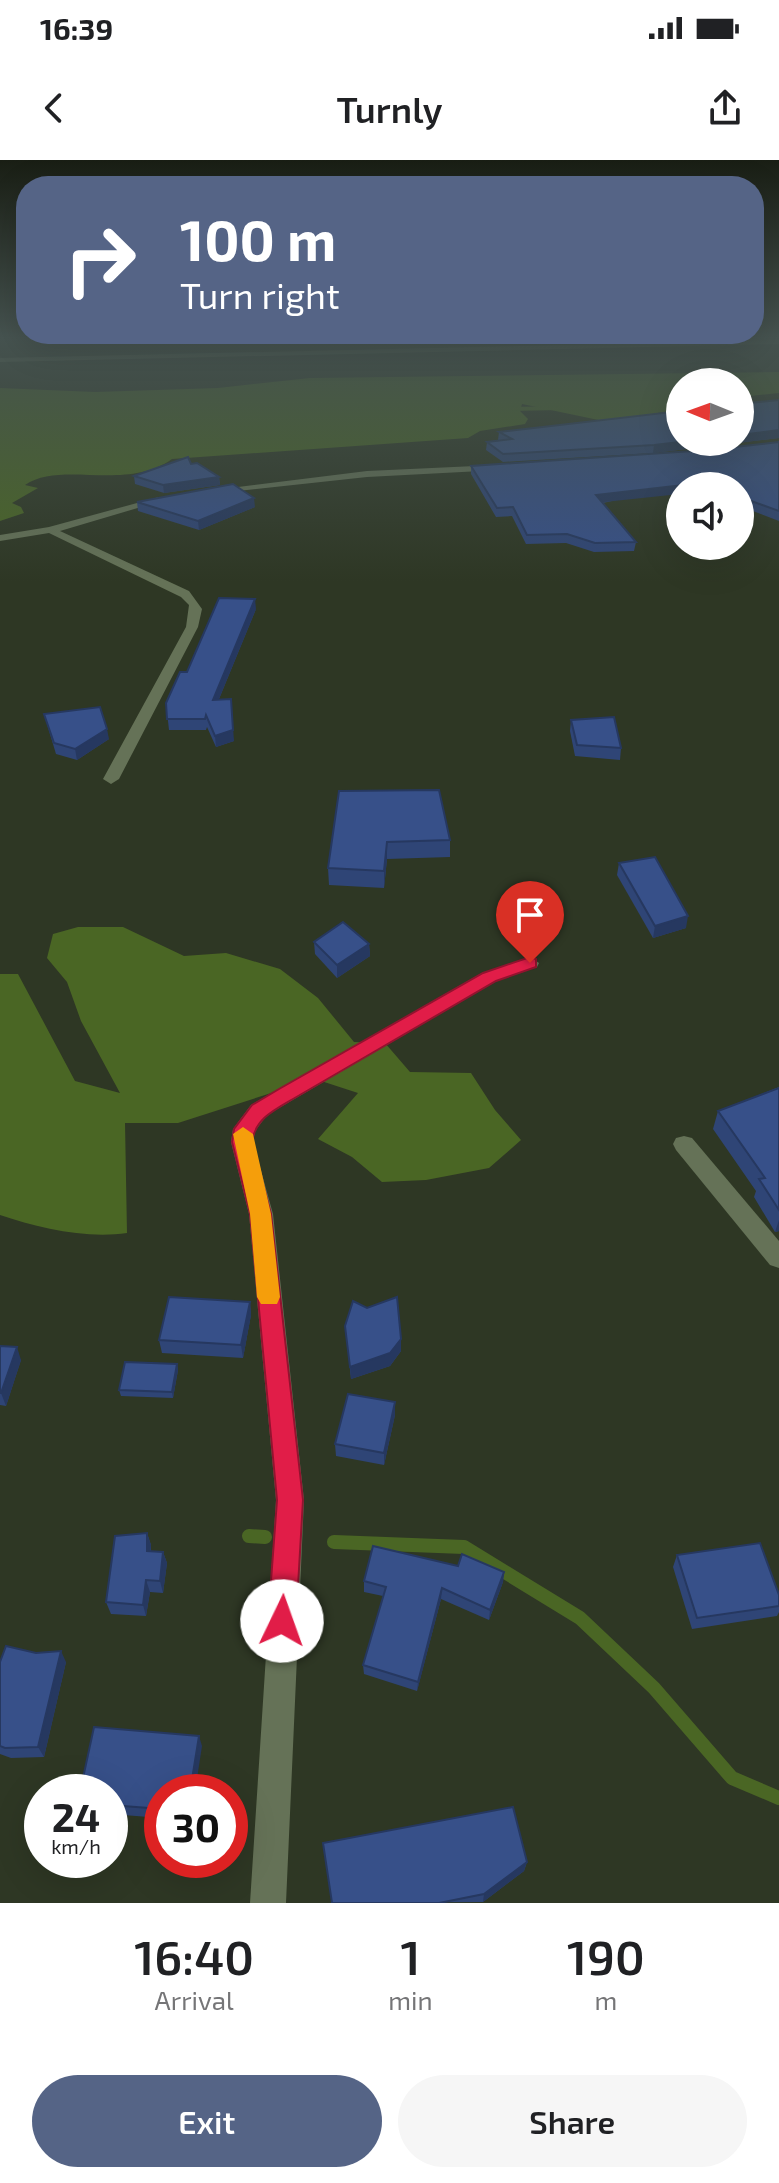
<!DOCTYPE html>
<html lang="en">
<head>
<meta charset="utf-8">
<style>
	:root { --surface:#fff; --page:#f6f6f6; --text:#202124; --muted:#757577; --accent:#556486 }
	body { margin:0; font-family:"Exo 2",sans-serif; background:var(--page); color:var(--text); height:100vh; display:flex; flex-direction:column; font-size:30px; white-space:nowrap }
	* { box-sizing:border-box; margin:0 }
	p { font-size:26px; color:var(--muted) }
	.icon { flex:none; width:44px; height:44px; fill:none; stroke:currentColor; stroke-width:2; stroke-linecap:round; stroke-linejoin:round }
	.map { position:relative; height:1743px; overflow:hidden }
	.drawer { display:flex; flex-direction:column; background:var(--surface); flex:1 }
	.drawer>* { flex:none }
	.hud { position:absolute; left:16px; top:16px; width:748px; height:168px; border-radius:32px; box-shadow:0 8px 32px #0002; background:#556486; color:#fff; overflow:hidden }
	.needle { width:52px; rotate:271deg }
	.fabs { position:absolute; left:666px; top:208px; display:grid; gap:16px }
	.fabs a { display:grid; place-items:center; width:88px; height:88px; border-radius:50%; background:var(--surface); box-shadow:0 8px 32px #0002; font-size:40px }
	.speed { position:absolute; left:24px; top:1614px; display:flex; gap:16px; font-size:40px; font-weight:700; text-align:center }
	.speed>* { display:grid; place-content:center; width:104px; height:104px; border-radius:50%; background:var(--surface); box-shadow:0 8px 32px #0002; line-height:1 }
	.speed small { font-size:20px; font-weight:400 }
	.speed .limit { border:12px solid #d22; background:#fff; color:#111 }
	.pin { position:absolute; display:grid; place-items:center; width:68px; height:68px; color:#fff; margin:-82px -34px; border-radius:50% 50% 50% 0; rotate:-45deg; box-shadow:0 0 8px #0007 }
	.pin .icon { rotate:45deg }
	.me { position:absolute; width:88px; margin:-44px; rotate:3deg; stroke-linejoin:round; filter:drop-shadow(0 0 6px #0008) }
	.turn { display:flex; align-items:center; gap:28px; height:168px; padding:0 32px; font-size:36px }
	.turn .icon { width:104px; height:104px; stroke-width:2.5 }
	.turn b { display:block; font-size:56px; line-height:68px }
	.eta { display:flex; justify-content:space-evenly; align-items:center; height:136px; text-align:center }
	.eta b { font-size:48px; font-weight:600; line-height:56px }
	.action { display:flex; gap:16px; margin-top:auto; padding:16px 32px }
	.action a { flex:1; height:92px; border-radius:48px; background:var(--accent); color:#fff; font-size:32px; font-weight:600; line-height:92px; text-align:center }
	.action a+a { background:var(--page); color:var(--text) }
	.status { display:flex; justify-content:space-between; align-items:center; height:56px; padding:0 40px; background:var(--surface); direction:ltr }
	.status svg { height:22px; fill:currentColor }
	header { display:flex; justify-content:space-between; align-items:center; height:104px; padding:0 32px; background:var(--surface); font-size:36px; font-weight:600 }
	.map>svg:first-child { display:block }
	.water { fill:#4a6624 }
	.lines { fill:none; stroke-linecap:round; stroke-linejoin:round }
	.stream-far1 { stroke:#4a6624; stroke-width:4 }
	.stream { stroke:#4a6624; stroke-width:14 }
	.minor { fill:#657257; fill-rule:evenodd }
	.wall { fill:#2f4576 }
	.shaded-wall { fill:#263860 }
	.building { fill:#375089; stroke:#263860; stroke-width:2 }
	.route { fill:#e11d48; stroke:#92132f; stroke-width:2 }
	.slow { fill:#f59e0b }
</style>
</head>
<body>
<div class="status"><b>16:39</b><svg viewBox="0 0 49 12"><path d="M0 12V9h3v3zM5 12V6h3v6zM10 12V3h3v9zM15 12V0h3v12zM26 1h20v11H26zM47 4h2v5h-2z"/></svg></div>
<header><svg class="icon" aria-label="back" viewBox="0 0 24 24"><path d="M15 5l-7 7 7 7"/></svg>Turnly<svg class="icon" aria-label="share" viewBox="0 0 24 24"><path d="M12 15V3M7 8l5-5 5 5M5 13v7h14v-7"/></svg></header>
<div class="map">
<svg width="779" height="1743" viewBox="0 0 779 1743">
	<rect width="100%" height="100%" fill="#2e3724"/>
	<g class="water">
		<path d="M 779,212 L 779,233 L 740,237 L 740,222 L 680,222 L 680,249 L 608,262 L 522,244 L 520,251 L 528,259 L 525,264 L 480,271 L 468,278 L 172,299 C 126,332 61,300 25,325 L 38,328 L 12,343 L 21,347 L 24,353 L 0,361 L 0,228 L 95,232 L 218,228 L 310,218 Z"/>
		<path d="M 78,767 L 123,767 L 184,796 L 226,793 L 280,809 L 318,838 L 354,882 L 385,883 L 410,912 L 471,913 L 495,950 L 521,980 L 489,1008 L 426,1020 L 382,1022 L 352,997 L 318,979 L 358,933 L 315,919 L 178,963 L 125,963 L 127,1073 C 86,1079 38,1068 0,1055 L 0,814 L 18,814 L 75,921 L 120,933 L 81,861 L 67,822 L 47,798 L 53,774 Z"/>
	</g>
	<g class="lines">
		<polyline class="stream-far1" points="510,249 560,248"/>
		<g class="stream">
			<polyline points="249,1376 265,1377"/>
			<polyline points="334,1382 464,1387 580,1458 654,1528 732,1618 779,1638"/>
		</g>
		<g class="minor">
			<polygon points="779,180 779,184 0,202 0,198"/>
			<polygon points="497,305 500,310 367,317 211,334 206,331 367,311"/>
			<polygon points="159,337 168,339 60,371 189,431 202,449 198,467 119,619 111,624 103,619 186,467 189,445 181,437 49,373 0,381 0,375 49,367"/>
			<polygon points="530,797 539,803 537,807 496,821 267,955 255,971 253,982 273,1054 304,1340 286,1743 250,1743 276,1340 249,1054 231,982 233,969 251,945 482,813"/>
			<polygon points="684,976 692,978 779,1081 779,1108 770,1105 676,990 673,984 676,978"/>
		</g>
	</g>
	<g class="wall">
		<polygon points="779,240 779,278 653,293 503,302 486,290 487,282 499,280 498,280 499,272"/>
		<polygon points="779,282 779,361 740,346 740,326 680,326 603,343 636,382 634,391 594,392 566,383 526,384 512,356 496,357 471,314 471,306 708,290"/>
		<polygon points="191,304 219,317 220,325 164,333 135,324 134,316"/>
		<polygon points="137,342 255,347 199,370 138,351"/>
		<polygon points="256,449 219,539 234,581 216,587 207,567 206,570 169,570 166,543 187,512"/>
		<polygon points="44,554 109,579 77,600 56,594"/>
		<polygon points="571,560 621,588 620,600 575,596 570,571"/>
		<polygon points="339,631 450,680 450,697 387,699 384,728 329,725 328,708"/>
		<polygon points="619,703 686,768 653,778 617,715"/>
		<polygon points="314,782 369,784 370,796 337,818 315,794"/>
		<polygon points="779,927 779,1071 775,1072 754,1037 756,1031 713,969 718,951"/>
		<polygon points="250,1142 251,1155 243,1198 162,1193 159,1180"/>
		<polygon points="345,1166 401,1179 401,1191 390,1206 351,1219"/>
		<polygon points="0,1186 21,1200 6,1246 0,1245"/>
		<polygon points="177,1204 178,1210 173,1238 121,1236 119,1230"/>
		<polygon points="395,1242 395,1255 384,1305 336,1296 335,1284"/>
		<polygon points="147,1373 151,1385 151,1391 163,1392 167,1403 163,1433 150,1432 146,1456 111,1454 106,1442"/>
		<polygon points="677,1395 779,1446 779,1452 777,1456 692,1469 673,1407"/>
		<polygon points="458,1406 504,1412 503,1422 489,1460 441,1439 417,1531 364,1514 363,1505 383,1436 364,1432 364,1421"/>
		<polygon points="0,1502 66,1502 44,1597 11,1598 0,1594"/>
		<polygon points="202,1586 162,1632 162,1658 110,1654 110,1632"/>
		<polygon points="527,1702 524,1711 483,1742 332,1743"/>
	</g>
	<g class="shaded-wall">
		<polygon points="779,270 779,278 653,293 654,285 680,282 740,282 740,275"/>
		<polygon points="219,317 220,325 164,333 163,325"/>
		<polygon points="692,324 692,326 680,326 680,334 595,343 596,335"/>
		<polygon points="254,338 255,347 199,370 198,361"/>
		<polygon points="255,439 256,449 214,551 213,540"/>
		<polygon points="231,539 234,581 216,587 215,576"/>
		<polygon points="107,569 109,579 77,600 75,589"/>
		<polygon points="387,682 387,699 384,728 384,711"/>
		<polygon points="688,756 686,768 653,778 655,766"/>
		<polygon points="369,784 370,796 337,818 337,805"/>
		<polygon points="779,1060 779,1071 775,1072"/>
		<polygon points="250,1142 251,1155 243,1198 241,1185"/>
		<polygon points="401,1179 401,1191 390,1206 351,1219 350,1207"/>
		<polygon points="17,1187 21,1200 6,1246 1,1233"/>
		<polygon points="177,1204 178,1210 173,1238 172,1232"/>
		<polygon points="395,1242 395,1255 384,1305 384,1293"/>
		<polygon points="147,1373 151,1385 150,1403 147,1391"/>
		<polygon points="163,1392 167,1403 163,1433 160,1421"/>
		<polygon points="504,1412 503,1422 489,1460 490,1450"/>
		<polygon points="146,1420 150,1432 146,1456 143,1445"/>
		<polygon points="442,1428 441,1439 417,1531 418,1522"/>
		<polygon points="61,1491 66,1502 44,1597 38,1587"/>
		<polygon points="199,1576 202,1586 195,1632 190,1632"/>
		<polygon points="527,1702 524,1711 483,1742 484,1734"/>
	</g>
	<g class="building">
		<polygon points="779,240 779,270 740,275 740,244"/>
		<polygon points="680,251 680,282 654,285 503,294 487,282 512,279 499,272"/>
		<polygon points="779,282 779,351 740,337 740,326 696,326 692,324 596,335 636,382 595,383 567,374 527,375 513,347 497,348 471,306 708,290"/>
		<polygon points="188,297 191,304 197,303 219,317 163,325 134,316"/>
		<polygon points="233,324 254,338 198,361 137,342"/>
		<polygon points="219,438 255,439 213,540 231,539 233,570 215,576 206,555 205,559 167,559 166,543 180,512 187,512"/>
		<polygon points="100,547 107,569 75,589 54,583 44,554"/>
		<polygon points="614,557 621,588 577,585 571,560"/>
		<polygon points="439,630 450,680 387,682 384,711 328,708 339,631"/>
		<polygon points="655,697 688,756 655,766 619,703"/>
		<polygon points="343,762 369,784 337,805 314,782"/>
		<polygon points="779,928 779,1050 759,1019 765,1018 718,951"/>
		<polygon points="169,1137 250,1142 241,1185 159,1180"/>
		<polygon points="397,1137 401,1179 390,1193 350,1207 345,1166 353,1141 367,1148"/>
		<polygon points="0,1186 17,1187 1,1233 0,1233"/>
		<polygon points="125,1202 177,1204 172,1232 119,1230"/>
		<polygon points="348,1234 395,1242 384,1293 335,1284"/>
		<polygon points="147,1373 147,1391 163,1392 160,1421 146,1420 143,1445 106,1442 115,1376"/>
		<polygon points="760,1383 779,1435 779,1446 697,1458 677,1395"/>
		<polygon points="373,1386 458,1406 462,1394 504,1412 490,1450 442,1428 418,1522 363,1505 386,1427 364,1421"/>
		<polygon points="6,1486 36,1493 61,1491 38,1587 5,1588 0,1586 0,1502"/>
		<polygon points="94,1567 199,1576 190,1632 162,1632 162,1649 110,1645 110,1632 80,1632"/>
		<polygon points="513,1647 527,1702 484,1734 439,1743 332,1743 323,1683"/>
	</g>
	<linearGradient id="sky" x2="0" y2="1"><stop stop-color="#191e14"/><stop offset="0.42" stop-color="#465350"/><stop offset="1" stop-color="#465350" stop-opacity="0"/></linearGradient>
	<rect width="779" height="422" fill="url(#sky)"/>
	<path class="route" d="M 530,797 L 536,799 L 536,807 L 496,821 L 293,939 C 274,950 255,959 252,982 L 271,1054 L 303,1340 L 296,1461 L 292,1471 L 282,1475 L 272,1471 L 268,1461 L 277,1340 L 250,1054 L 232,982 L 234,969 L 252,945 L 279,929 L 483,813 Z"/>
	<polygon class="slow" points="243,967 253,974 271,1054 280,1137 277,1144 261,1144 257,1137 250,1054 233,974"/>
</svg>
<div class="fabs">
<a><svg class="needle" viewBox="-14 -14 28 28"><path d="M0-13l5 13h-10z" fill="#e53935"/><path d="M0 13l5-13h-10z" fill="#757577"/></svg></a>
<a><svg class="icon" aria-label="sound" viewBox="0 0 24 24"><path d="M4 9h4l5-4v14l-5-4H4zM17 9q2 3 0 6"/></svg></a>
</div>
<div class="speed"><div>24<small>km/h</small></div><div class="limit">30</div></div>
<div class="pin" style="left:530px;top:803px;background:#d93025"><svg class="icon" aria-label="arrive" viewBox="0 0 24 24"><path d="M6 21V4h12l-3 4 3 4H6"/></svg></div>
<svg class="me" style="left:282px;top:1461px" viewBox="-20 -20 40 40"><circle r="19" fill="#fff"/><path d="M0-13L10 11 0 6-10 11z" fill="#e11d48"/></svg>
<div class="hud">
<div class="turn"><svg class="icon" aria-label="right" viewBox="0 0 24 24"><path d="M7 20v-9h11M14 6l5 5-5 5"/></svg><div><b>100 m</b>Turn right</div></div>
</div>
</div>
<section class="drawer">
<div class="eta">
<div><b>16:40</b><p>Arrival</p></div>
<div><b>1</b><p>min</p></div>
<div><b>190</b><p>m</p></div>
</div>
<div class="action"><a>Exit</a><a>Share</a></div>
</section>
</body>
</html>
